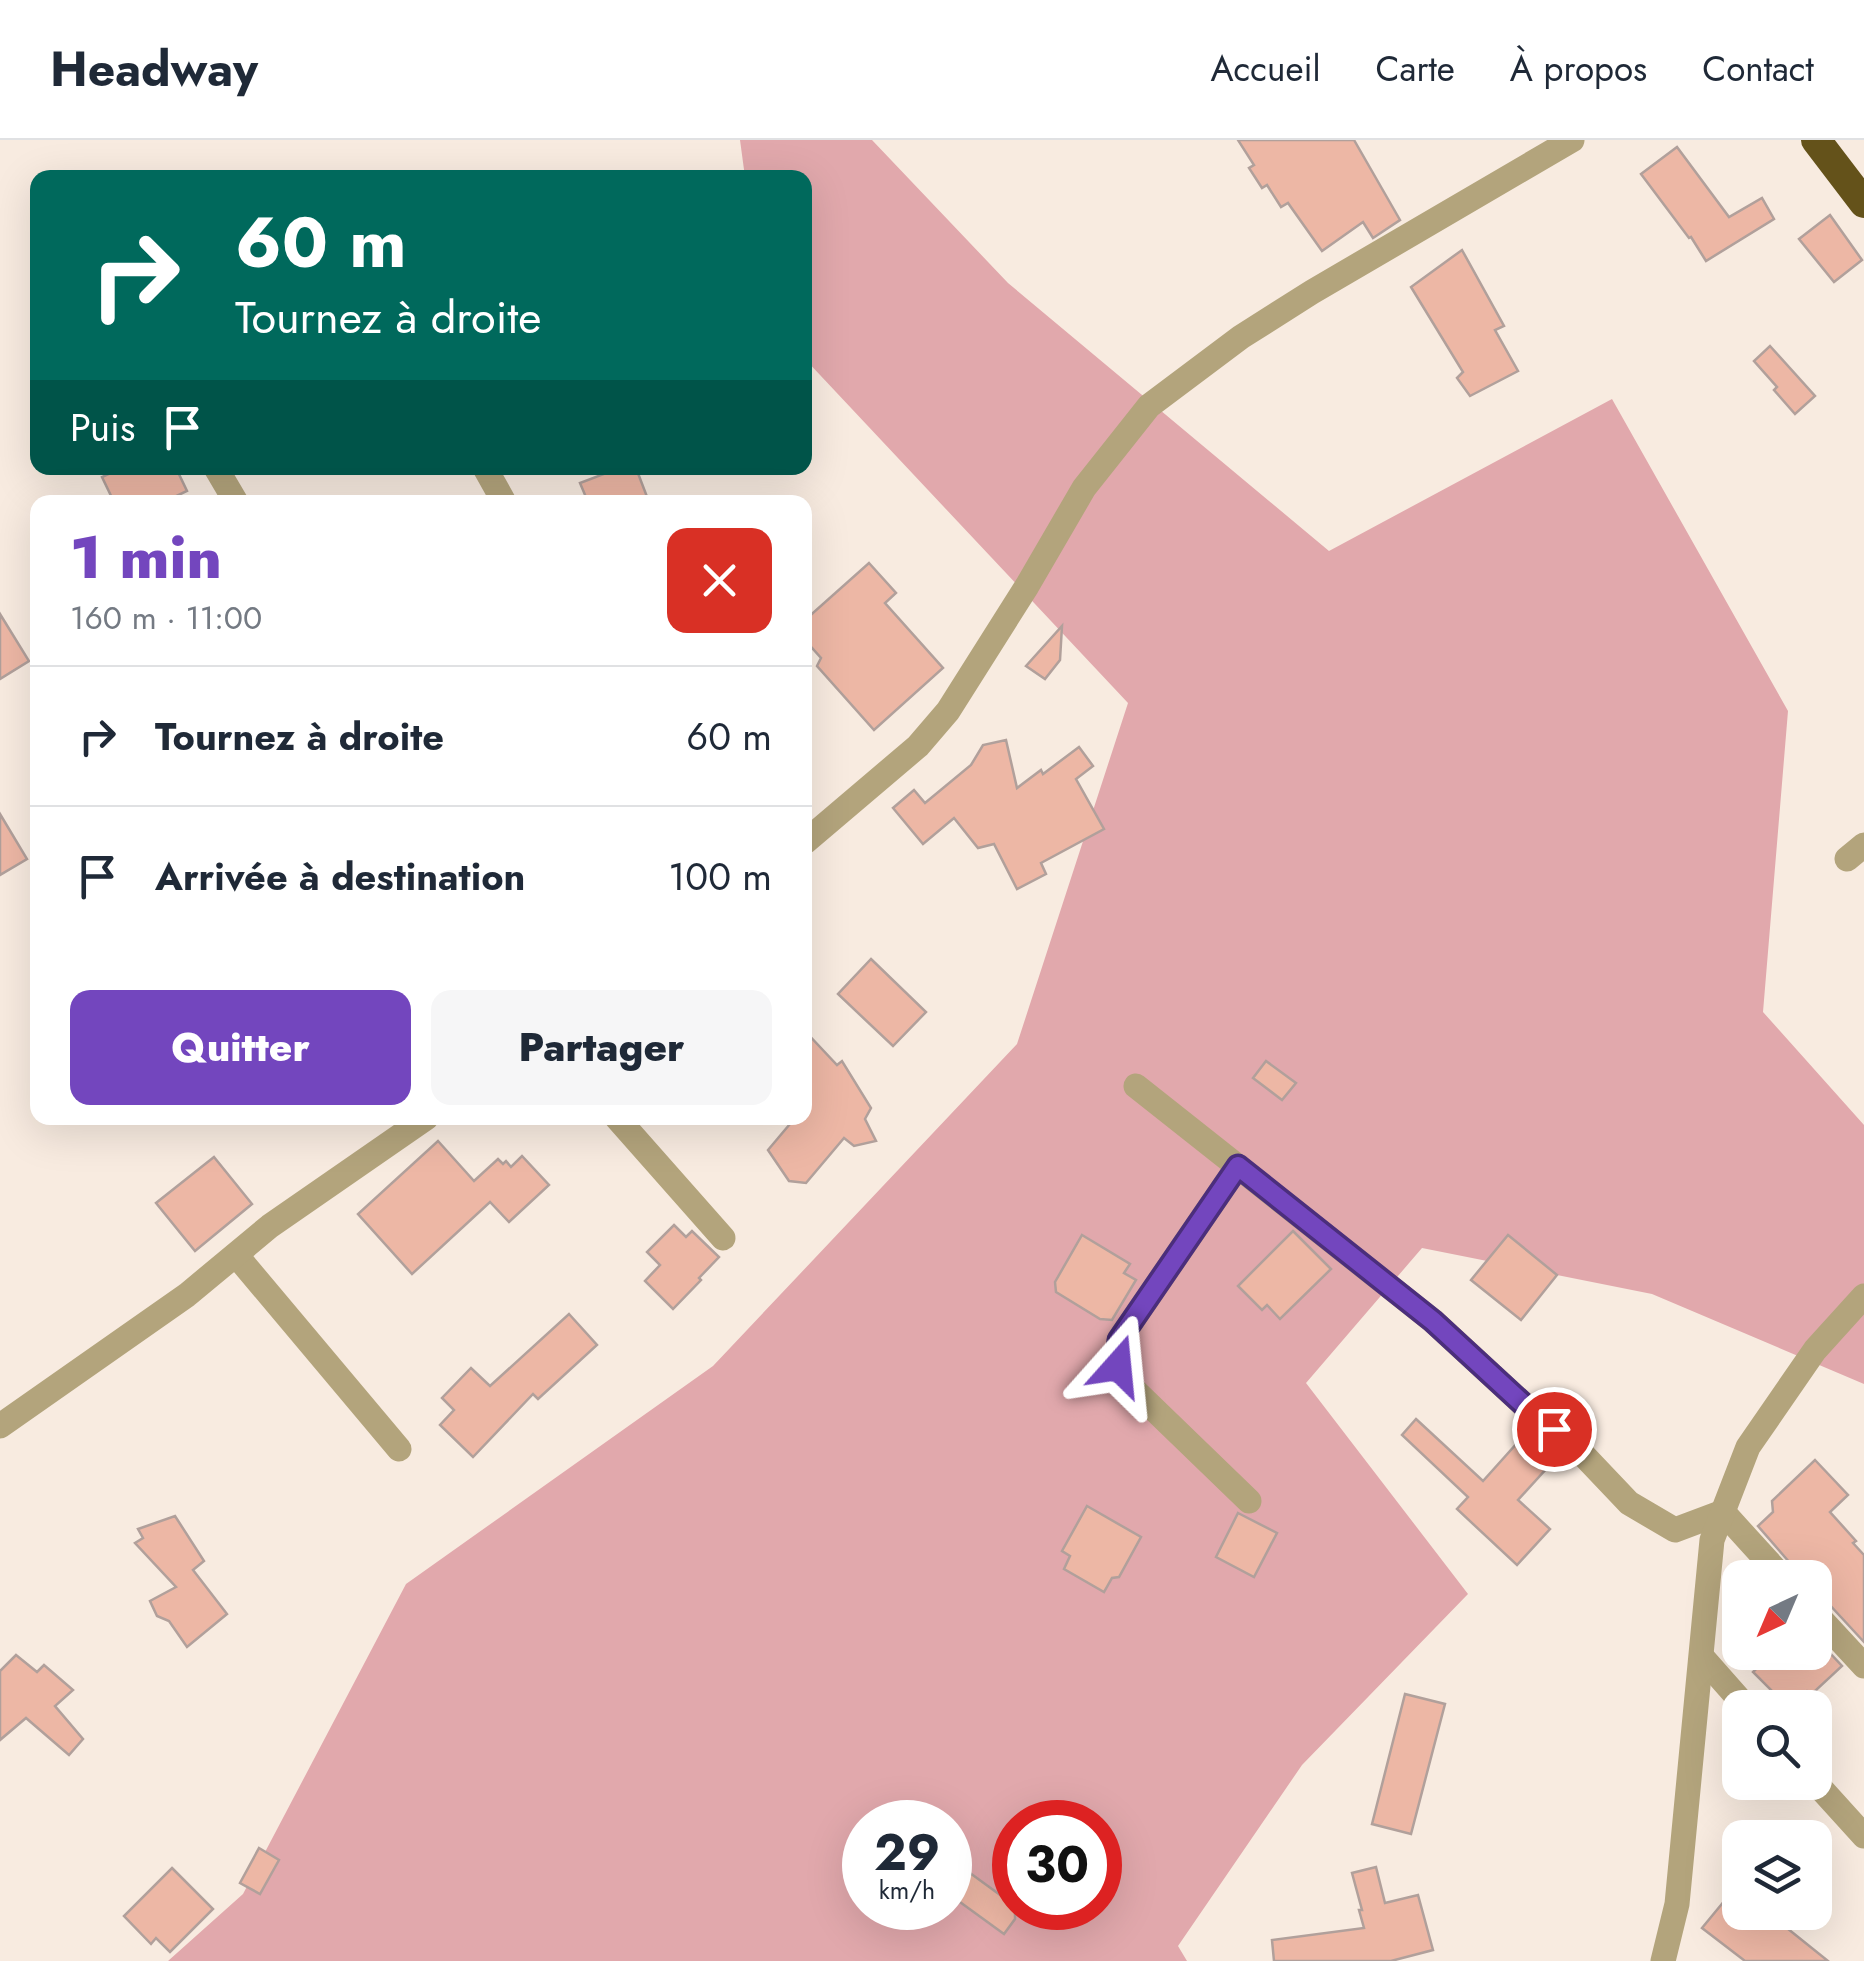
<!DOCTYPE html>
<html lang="fr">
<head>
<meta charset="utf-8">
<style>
	:root { --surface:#fff; --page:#f6f6f7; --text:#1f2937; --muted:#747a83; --line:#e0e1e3; --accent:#7346be }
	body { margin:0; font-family:Jost,sans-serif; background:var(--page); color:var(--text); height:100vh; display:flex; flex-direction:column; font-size:38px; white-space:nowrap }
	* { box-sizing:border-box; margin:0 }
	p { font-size:32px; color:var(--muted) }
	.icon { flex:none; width:55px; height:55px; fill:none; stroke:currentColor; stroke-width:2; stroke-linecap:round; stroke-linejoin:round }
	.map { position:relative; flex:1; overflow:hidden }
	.sheet { position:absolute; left:30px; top:355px; width:782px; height:630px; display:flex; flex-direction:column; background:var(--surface); border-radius:20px; box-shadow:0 10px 40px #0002 }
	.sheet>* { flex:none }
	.banner { position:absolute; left:30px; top:30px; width:782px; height:305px; border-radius:20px; box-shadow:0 10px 40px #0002; background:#00695c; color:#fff; overflow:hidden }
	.needle { width:65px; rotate:224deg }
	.buttons { position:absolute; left:1722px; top:1420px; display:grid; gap:20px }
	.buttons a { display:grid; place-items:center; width:110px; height:110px; border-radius:20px; background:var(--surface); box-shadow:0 10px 40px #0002; font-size:50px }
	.speed { position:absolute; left:842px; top:1660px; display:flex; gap:20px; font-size:50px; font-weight:700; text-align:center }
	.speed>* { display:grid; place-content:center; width:130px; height:130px; border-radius:50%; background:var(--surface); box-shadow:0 10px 40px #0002; line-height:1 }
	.speed small { font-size:25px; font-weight:400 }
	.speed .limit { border:15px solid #d22; background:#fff; color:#111 }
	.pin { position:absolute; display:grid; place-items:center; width:85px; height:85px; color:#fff; margin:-42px; border:5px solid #fff; border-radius:50%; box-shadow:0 2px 10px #0007 }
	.me { position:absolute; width:110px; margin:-55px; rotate:18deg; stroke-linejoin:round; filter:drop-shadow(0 0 8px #0008) }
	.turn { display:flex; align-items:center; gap:35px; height:210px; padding:0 40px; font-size:45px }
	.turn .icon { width:130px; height:130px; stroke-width:2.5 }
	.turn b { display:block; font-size:70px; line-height:85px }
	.then { display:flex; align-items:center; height:95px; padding:0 40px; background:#0003; gap:20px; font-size:38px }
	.round { display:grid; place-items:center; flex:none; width:105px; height:105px; border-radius:20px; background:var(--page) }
	.head { display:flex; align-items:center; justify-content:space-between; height:170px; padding:0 40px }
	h1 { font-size:60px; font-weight:800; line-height:75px; color:var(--accent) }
	.primary-button { display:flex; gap:20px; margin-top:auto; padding:20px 40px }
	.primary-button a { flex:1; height:115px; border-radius:20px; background:var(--accent); color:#fff; font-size:40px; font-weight:800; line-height:115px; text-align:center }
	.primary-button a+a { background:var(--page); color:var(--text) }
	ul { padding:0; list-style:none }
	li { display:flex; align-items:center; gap:30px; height:140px; padding:0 40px; border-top:2px solid var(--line) }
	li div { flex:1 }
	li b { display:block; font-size:38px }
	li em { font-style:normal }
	header { display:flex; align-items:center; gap:60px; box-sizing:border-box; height:140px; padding:0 50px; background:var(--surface); border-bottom:2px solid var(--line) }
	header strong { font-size:48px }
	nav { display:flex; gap:55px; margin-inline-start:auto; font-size:35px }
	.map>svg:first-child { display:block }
	.forest { fill:#e1a8ac; fill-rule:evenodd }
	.building { fill:#edb7a5; stroke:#b1a09b; stroke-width:2.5 }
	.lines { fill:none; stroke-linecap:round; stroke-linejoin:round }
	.minor { stroke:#b3a47c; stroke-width:25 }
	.highway { stroke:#64521a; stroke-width:30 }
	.route-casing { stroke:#4b2e7c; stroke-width:25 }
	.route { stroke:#7346be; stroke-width:18 }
</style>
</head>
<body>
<header>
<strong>Headway</strong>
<nav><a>Accueil</a><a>Carte</a><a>À propos</a><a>Contact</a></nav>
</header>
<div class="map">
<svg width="1864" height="1821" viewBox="0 0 1864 1821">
	<rect width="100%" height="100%" fill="#f8ebe0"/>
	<path class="forest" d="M 740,0 L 872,0 L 1008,143 L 1329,411 L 1612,259 L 1788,571 L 1763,872 L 1864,985 L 1864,1244 L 1652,1154 L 1422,1108 L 1306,1243 L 1468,1454 L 1302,1625 L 1178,1806 L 1187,1821 L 168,1821 L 243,1754 L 406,1444 L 713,1226 L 1017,904 L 1128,563 L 805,219 L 805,38 L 745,37 ZM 865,1682 L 950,1682 L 950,1768 L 865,1768 ZM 1015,1682 L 1100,1682 L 1100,1768 L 1015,1768 Z"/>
	<g class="building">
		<polygon points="1238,0 1354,0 1400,80 1373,98 1363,82 1322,111 1288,63 1281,67 1267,45 1262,48 1249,28 1254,25"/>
		<polygon points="1677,7 1729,77 1762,58 1774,79 1706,121 1691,97 1689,98 1641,34"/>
		<polygon points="1830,75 1862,120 1834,142 1799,99"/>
		<polygon points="1462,110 1504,186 1495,190 1518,231 1470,256 1457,238 1463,232 1411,147"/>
		<polygon points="1770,206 1815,256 1795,274 1774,250 1777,247 1754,221"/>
		<polygon points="121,328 176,328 187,351 164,362 114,362 102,337"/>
		<polygon points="600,328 636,328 649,362 588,362 580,343 604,334"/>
		<polygon points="869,423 896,453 885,463 943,528 874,590 817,526 821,518 805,500 805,480"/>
		<polygon points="0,474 29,521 0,539"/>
		<polygon points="1062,486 1060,520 1045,539 1026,526"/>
		<polygon points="1006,600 1017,648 1041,630 1043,634 1079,607 1093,626 1076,639 1104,689 1041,723 1046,734 1017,749 994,704 978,708 954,678 923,704 893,668 914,650 925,663 971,625 983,605"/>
		<polygon points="0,674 27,719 0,735"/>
		<polygon points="871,819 926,872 893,906 838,854"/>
		<polygon points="805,891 837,925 842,921 871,968 865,979 876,1001 854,1006 844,998 806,1043 789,1041 768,1010 795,978 805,978"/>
		<polygon points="1266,921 1296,943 1282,960 1253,938"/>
		<polygon points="438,1001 474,1041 498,1019 503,1024 506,1021 511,1027 522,1016 549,1045 509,1082 490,1062 412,1134 358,1074"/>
		<polygon points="214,1017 252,1064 195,1111 156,1063"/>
		<polygon points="674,1085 686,1097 692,1091 719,1117 699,1138 701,1140 673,1169 645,1141 660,1125 647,1112"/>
		<polygon points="1293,1091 1331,1129 1280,1179 1267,1165 1262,1170 1238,1146"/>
		<polygon points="1082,1095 1130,1124 1124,1133 1136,1140 1112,1180 1100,1179 1056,1152 1055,1142"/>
		<polygon points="1508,1095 1557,1135 1521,1180 1471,1140"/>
		<polygon points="569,1174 597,1205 538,1259 533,1254 473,1317 440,1285 454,1270 442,1258 471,1228 490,1246"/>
		<polygon points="1416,1279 1483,1341 1528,1291 1557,1317 1518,1360 1550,1389 1517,1425 1457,1369 1468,1357 1402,1295"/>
		<polygon points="1815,1320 1848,1355 1830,1372 1856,1401 1853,1403 1864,1415 1864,1502 1827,1462 1815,1457 1815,1438 1803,1438 1758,1386 1773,1372 1772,1361"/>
		<polygon points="1087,1366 1141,1397 1119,1437 1112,1438 1104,1452 1064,1429 1070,1416 1062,1411"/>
		<polygon points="1238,1373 1277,1393 1254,1437 1216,1417"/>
		<polygon points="175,1376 204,1421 193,1430 227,1474 187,1507 169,1481 157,1476 150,1461 176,1447 135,1403 143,1398 138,1389"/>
		<polygon points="1815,1497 1842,1526 1814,1552 1807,1551 1789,1568 1753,1532 1773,1512 1815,1512"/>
		<polygon points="16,1515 37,1532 44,1525 73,1550 55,1566 83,1599 69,1615 26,1578 0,1600 0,1531"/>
		<polygon points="1405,1554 1445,1564 1411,1694 1372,1684"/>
		<polygon points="259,1708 279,1720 260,1754 240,1743"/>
		<polygon points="1376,1727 1385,1763 1418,1755 1433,1810 1391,1821 1274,1821 1272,1800 1364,1788 1359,1770 1362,1770 1352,1733"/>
		<polygon points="172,1728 213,1769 170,1812 156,1798 151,1804 124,1776"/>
		<polygon points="970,1733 1003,1757 1015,1751 1015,1779 1004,1794 953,1757"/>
		<polygon points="1740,1742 1740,1772 1767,1772 1828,1821 1745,1821 1702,1788"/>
	</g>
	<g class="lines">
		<g class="minor">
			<polyline points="216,328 236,362"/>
			<polyline points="485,328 504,362"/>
			<polyline points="805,702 918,606 948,571 1027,446 1084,348 1149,266 1241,197 1312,152 1572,0"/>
			<polyline points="1847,719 1864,705"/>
			<polyline points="1136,946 1433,1181 1535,1275 1572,1303 1629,1363 1675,1390 1723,1372 1783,1438"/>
			<polyline points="617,978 723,1098"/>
			<polyline points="1238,1026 1119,1200 1118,1226 1129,1245 1249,1361"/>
			<polyline points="236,1115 399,1309"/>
			<polyline points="0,1286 187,1155 270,1086 426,978"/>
			<polyline points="1815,1473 1864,1526"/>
			<polyline points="1702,1517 1747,1568"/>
			<polyline points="1815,1642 1864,1696"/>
			<polyline points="1663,1821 1677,1764 1712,1400 1748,1307 1815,1210 1864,1156"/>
		</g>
		<polyline class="highway" points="1816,0 1864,63"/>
	</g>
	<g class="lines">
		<g class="route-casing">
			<polyline id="route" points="1118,1226 1119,1200 1238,1026 1433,1181 1535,1275 1554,1289"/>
		</g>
		<use href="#route" class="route"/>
	</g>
</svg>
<div class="buttons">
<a><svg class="needle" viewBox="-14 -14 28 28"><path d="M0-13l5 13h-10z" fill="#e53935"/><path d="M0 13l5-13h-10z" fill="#747a83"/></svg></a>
<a><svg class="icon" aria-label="search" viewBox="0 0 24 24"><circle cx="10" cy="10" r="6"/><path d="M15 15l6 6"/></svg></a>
<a><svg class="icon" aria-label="layers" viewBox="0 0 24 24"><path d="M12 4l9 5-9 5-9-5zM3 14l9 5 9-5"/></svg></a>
</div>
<div class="speed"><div>29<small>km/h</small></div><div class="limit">30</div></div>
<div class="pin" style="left:1554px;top:1289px;background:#d93025"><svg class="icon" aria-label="arrive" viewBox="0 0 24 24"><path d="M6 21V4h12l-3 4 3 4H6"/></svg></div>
<svg class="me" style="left:1118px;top:1226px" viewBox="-20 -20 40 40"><path d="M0-17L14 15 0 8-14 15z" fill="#7346be" stroke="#fff" stroke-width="4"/></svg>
<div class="banner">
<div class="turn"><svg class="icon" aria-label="right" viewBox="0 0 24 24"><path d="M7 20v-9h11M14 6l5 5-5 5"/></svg><div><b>60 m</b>Tournez à droite</div></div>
<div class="then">Puis<svg class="icon" aria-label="arrive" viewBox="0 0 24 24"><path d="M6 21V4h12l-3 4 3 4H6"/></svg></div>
</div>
<section class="sheet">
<div class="head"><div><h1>1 min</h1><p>160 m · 11:00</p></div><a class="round" style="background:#d93025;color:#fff"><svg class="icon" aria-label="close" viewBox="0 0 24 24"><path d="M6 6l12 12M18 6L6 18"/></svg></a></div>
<ul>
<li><svg class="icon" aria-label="right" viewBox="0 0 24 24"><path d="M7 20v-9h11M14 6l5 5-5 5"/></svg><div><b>Tournez à droite</b></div><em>60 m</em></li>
<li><svg class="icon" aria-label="arrive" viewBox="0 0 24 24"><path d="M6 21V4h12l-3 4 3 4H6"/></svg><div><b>Arrivée à destination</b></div><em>100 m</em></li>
</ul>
<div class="primary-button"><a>Quitter</a><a>Partager</a></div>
</section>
</div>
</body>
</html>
